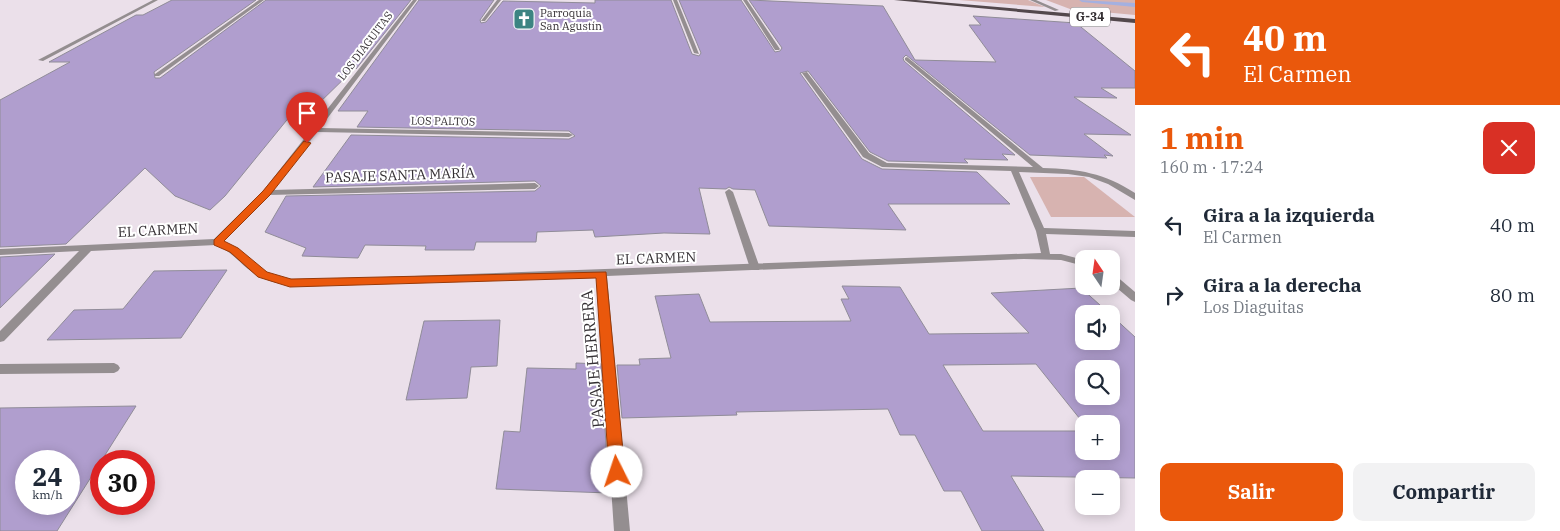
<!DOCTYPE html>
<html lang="es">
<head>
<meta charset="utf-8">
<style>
	:root { --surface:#fff; --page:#f2f2f3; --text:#1f2937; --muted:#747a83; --accent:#ea580c }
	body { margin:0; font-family:"IBM Plex Serif",serif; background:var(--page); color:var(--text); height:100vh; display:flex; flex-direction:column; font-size:19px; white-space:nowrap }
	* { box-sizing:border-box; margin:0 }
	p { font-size:16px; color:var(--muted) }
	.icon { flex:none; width:28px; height:28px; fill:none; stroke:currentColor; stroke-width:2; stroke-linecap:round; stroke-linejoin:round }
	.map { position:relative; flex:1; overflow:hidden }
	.sheet { display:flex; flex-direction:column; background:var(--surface); width:425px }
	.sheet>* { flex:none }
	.guide { background:#ea580c; color:#fff; overflow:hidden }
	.needle { width:32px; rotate:347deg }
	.tools { position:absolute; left:1075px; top:250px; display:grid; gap:10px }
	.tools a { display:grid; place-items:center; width:45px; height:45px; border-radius:10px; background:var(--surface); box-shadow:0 2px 12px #0003; font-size:25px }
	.speed { position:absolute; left:15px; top:450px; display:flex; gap:10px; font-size:25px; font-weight:700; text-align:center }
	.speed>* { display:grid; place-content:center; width:65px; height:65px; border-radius:50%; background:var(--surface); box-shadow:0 2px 12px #0003; line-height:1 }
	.speed small { font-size:12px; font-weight:400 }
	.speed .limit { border:8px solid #d22; background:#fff; color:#111 }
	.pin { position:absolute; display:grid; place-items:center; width:42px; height:42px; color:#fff; margin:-51px -21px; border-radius:50% 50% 50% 0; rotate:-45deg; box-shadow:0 0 5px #0007 }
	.pin .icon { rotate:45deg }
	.me { position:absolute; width:55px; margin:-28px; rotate:356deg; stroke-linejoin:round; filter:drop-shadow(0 0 4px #0008) }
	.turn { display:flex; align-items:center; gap:18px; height:105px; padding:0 25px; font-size:22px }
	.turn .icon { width:65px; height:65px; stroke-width:2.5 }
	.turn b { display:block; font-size:35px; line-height:42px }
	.round { display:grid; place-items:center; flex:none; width:52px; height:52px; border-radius:10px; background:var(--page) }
	.headline { display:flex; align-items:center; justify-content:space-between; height:85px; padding:0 25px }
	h1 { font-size:30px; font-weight:800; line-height:38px; color:var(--accent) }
	.button { display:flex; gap:10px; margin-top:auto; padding:10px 25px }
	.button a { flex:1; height:58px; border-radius:10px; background:var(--accent); color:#fff; font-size:20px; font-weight:800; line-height:58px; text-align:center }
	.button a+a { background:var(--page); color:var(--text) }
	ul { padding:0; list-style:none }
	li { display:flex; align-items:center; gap:15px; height:70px; padding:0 25px }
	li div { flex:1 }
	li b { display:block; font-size:19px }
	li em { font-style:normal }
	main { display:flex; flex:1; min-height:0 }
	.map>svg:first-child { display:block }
	.green { fill:#d7b3b0 }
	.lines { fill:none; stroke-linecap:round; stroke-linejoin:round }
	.stream { fill:#a4b0e0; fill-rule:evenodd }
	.building { fill:#b09ece; stroke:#908c98; fill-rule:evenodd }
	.service { fill:#948e90; fill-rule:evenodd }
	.minor { fill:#948e90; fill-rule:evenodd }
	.primary { fill:#53484c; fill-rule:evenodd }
	.route { fill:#ea580c; stroke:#983908 }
	.labels { text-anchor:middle; stroke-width:4; stroke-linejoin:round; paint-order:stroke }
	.far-poi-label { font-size:11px; fill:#342f33; stroke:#fff; text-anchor:start }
	.far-street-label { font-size:11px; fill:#342f33; stroke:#fff }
	.shield { fill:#fff; stroke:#716d70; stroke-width:1 }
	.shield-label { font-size:12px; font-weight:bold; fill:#342f33 }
	.street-label { font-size:14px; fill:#342f33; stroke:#fff }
	.near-street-label { font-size:16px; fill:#342f33; stroke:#fff }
</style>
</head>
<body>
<main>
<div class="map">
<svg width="1135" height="531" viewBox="0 0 1135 531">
	<rect width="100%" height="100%" fill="#ebe0ea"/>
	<g class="green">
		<polygon points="959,0 1028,0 1045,7"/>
		<polygon points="1046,0 1135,0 1135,15 1070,9"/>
		<polygon points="1030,177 1084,177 1135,217 1051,217"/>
	</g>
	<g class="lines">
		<polygon class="stream" points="1079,0 1135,3 1135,7 1082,2"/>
	</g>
	<g class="building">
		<polygon points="172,0 256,0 154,72 155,78 160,78 266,0 411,0 356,69 355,68 312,110 295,110 225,196 210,210 175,196 145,168 66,244 0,247 0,100 70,62 49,62 136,15 143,15"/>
		<polygon points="419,0 494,0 480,20 481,23 486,22 503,1 595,3 595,0 671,0 692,54 699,56 701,53 679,0 741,0 775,52 780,51 782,48 749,0 883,6 915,60 996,62 969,25 981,25 973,16 1076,23 1135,71 1135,88 1101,88 1117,98 1074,97 1131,135 1084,134 1113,156 1104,155 1107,158 1030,155 906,55 903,58 904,61 1015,155 1002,154 1008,160 964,159 968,163 888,161 870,152 808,71 800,73 862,159 882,169 977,172 1010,204 888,204 906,230 769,226 755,190 733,189 729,187 726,189 699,188 710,234 664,233 595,237 593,230 537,232 536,242 476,242 474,250 425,250 426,246 365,245 358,258 302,256 306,248 265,232 286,196 535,191 541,186 535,181 313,187 351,135 569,139 575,136 569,131 357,127 368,111 338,111"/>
		<polygon points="55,254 0,308 0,257"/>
		<polygon points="227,270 181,338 47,340 74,310 123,309 154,271"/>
		<path d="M 842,286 L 900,287 L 929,334 L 1029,333 L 991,293 L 1081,288 L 1110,314 L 1084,314 L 1084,341 L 1111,341 L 1111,315 L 1135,337 L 1135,478 L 1011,476 L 1044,531 L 982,531 L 961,491 L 944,491 L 915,435 L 900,435 L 888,409 L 736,412 L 737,415 L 622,418 L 617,365 L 640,365 L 639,359 L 671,358 L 655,296 L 699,294 L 710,322 L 851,321 L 841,299 L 849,299 ZM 1036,364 L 1084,424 L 1111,424 L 1111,451 L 1084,451 L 1084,431 L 983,431 L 943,365 ZM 1084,369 L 1111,369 L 1111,396 L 1084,396 Z"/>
		<polygon points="500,320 497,366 471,367 467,398 406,400 424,321"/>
		<polygon points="576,363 601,364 609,493 496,489 504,431 520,432 527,368 576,369"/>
		<path d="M 136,406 L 57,531 L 0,531 L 0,408 ZM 26,461 L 69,461 L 69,504 L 26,504 Z"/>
	</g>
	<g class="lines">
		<g class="service">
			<polygon points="497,0 501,0 485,21 481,21"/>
			<polygon points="1030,0 1036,0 1059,10 1055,11"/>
			<polygon points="729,189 733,192 760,268 759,270 751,270 750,268 725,192"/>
		</g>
		<g class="minor">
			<polygon points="153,0 158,0 43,61 38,60"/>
			<polygon points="259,0 264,0 159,76 155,76 155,74"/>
			<path d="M 413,0 L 417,0 L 320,128 L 569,133 L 573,135 L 569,137 L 317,132 L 272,190 L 535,183 L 539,186 L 535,189 L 268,195 L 223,241 C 235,246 243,254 252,262 C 268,276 285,279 305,280 L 1041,253 L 1036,231 L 1011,171 L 882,167 L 863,157 L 802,73 L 807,72 L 869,153 L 887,163 L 1033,167 L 905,60 L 905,58 L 907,57 L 1043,168 C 1079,169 1104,173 1135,193 L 1135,200 L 1108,184 L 1089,177 L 1068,174 L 1019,172 L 1044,228 L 1135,231 L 1135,237 L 1046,234 L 1050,254 L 1061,254 L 1084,260 L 1084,266 L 1061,260 L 1024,259 L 607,276 L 630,531 L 614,531 L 597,276 L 300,286 C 281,285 262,281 248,269 C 237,260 229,250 216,245 L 91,251 L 4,341 L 0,342 L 0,331 L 79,251 L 0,255 L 0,249 L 214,239 L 263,191 Z"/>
			<polygon points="673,0 677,0 699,54 694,53"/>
			<polygon points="743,0 747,0 780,49 779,50 775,50"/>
			<polygon points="1111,274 1115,275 1135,292 1135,302 1131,300 1111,283"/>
			<polygon points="114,363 118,365 120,368 118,371 114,373 0,374 0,364"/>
		</g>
		<polygon class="primary" points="894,0 916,0 1135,19 1135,23"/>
	</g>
	<polygon class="route" points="304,141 311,143 270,195 224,241 238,248 267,272 291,279 606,272 625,472 623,477 617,479 612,477 609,472 596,278 290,287 258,277 230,252 214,245 214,240 263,191"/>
	<defs>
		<g id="church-square" transform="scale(1.125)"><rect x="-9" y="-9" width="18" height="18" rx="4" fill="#3c8482" stroke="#fff"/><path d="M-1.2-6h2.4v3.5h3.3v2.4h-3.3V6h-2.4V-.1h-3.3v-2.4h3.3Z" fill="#fff"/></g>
	</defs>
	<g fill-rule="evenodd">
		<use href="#church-square" x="524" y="19"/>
	</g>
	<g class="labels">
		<g class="far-poi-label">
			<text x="540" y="17">Parroquia<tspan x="540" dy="13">San Agustín</tspan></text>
		</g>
		<g class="far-street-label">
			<text transform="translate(365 46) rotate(-53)" y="4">LOS DIAGUITAS</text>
			<text transform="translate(443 121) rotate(1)" y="4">LOS PALTOS</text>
		</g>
		<rect class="shield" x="1070" y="7.5" width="40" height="19" rx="4"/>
		<g class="shield-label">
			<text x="1090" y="21">G-34</text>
		</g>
		<g class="street-label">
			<text transform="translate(400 175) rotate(-2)" y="5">PASAJE SANTA MARÍA</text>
			<text transform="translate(158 230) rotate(-3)" y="5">EL CARMEN</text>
			<text transform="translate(656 258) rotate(-2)" y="5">EL CARMEN</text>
		</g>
		<g class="near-street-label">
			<text transform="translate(592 359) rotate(-95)" y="6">PASAJE HERRERA</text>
		</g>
	</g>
</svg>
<div class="tools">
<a><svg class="needle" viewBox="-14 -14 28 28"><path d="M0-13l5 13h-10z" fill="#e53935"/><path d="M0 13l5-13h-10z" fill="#747a83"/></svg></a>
<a><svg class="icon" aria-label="sound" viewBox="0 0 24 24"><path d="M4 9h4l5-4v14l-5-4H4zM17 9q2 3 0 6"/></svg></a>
<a><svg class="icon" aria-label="search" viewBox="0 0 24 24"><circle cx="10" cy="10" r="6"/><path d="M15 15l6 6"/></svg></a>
<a>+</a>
<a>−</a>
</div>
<div class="speed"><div>24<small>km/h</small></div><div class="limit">30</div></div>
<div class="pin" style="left:307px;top:143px;background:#d93025"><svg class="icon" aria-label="arrive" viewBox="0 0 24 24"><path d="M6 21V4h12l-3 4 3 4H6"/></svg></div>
<svg class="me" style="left:617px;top:472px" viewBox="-20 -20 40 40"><circle r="19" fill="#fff"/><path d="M0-13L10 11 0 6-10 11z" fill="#ea580c"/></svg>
</div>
<section class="sheet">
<div class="guide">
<div class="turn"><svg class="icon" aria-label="left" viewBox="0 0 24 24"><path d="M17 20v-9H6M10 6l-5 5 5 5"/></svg><div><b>40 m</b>El Carmen</div></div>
</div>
<div class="headline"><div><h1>1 min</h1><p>160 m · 17:24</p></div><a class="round" style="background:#d93025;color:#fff"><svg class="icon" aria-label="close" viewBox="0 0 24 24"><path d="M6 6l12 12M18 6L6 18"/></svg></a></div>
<ul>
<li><svg class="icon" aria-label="left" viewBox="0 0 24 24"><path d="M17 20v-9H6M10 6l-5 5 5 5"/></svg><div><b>Gira a la izquierda</b><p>El Carmen</p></div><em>40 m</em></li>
<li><svg class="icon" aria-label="right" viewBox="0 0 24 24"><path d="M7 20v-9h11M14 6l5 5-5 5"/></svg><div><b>Gira a la derecha</b><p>Los Diaguitas</p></div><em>80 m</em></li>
</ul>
<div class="button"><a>Salir</a><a>Compartir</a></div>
</section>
</main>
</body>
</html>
